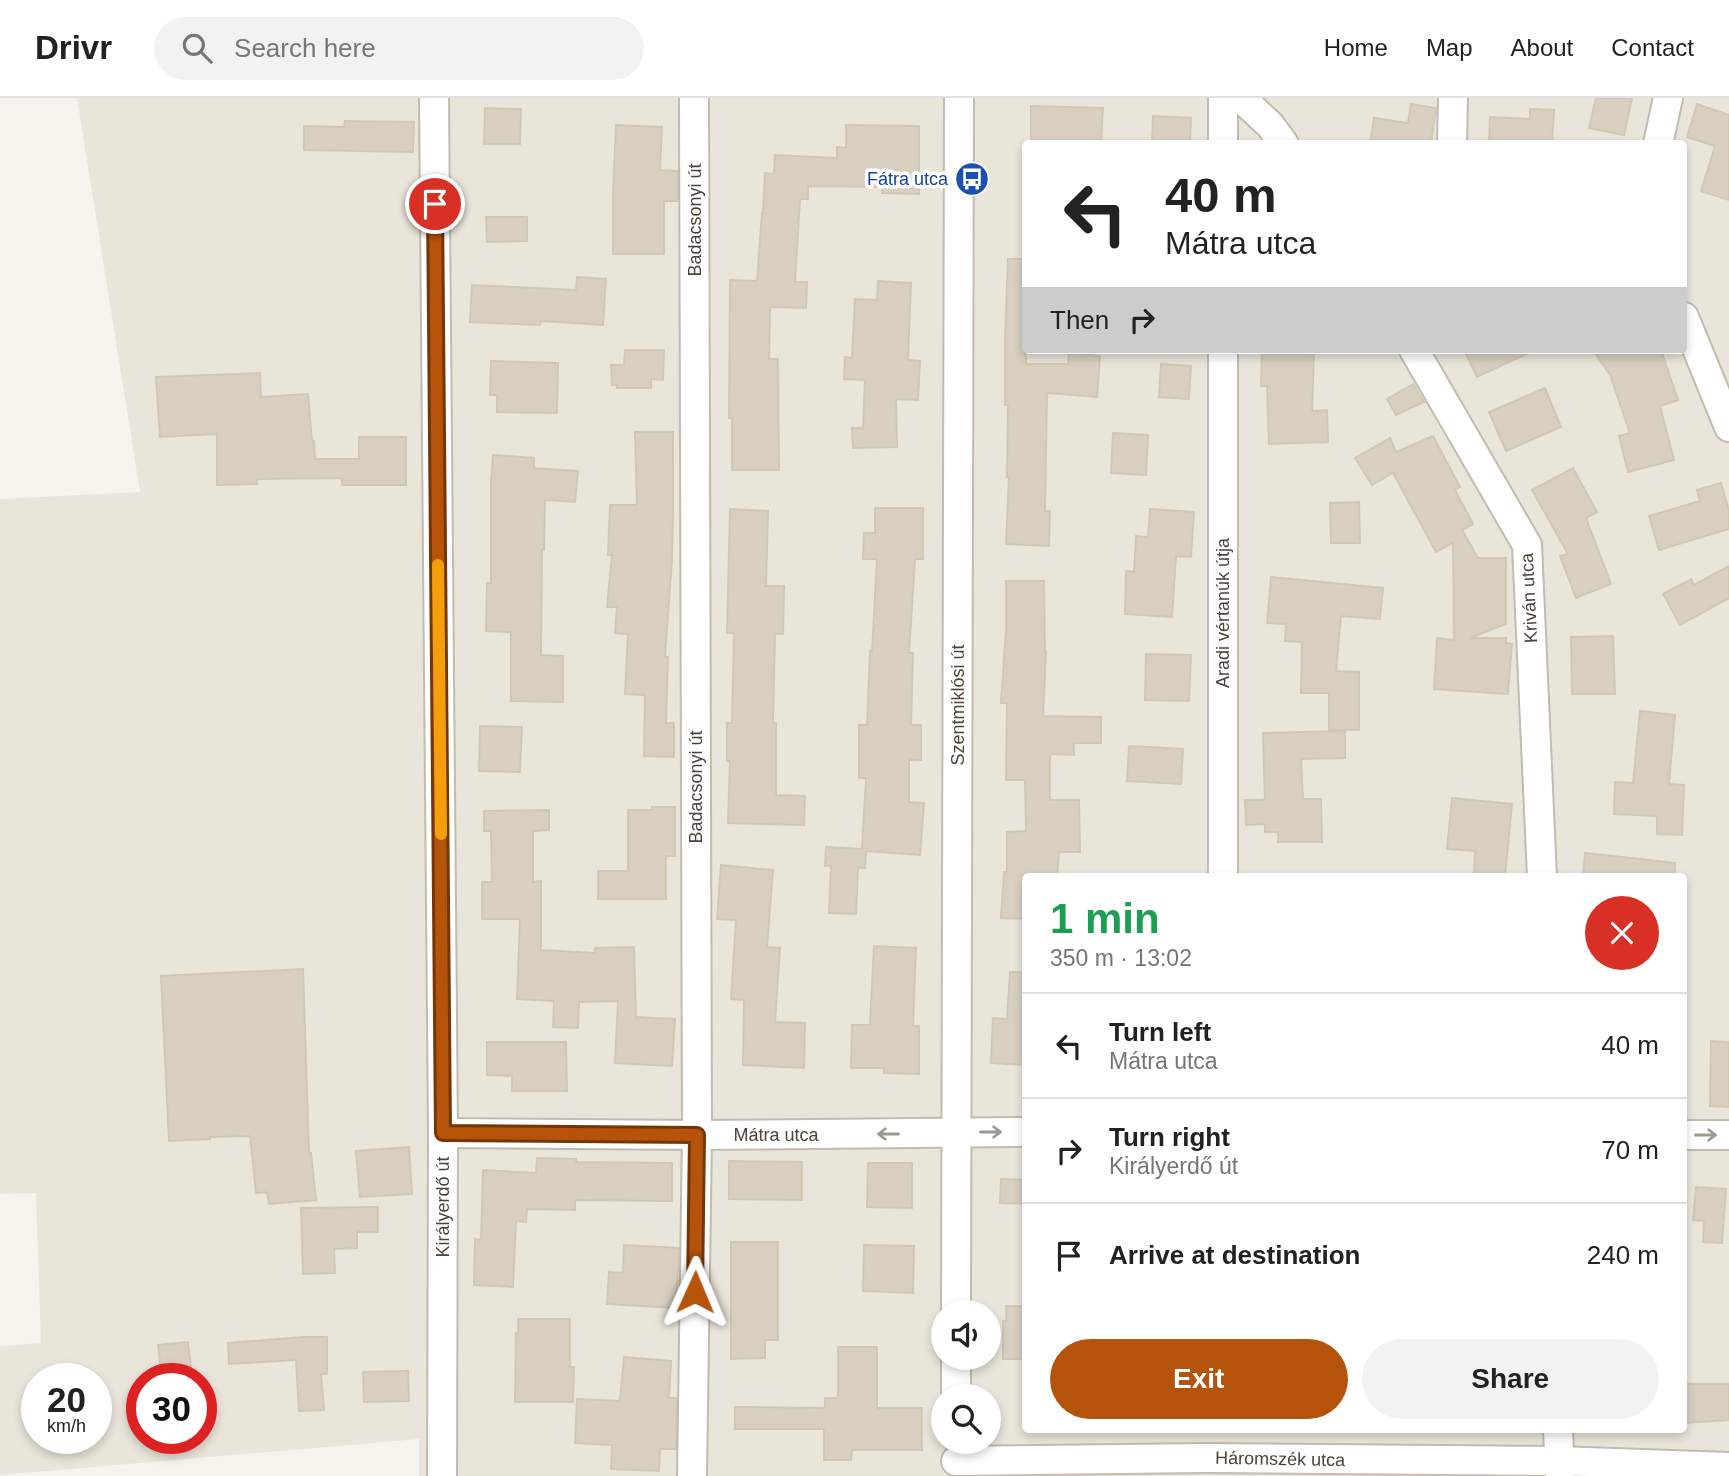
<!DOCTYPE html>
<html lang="en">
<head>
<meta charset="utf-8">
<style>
	:root { --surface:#fff; --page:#f2f2f2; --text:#222; --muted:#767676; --line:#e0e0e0; --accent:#b45309 }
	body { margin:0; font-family:Arial,sans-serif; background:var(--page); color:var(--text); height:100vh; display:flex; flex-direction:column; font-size:26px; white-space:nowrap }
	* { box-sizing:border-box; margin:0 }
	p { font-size:23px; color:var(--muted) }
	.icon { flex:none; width:38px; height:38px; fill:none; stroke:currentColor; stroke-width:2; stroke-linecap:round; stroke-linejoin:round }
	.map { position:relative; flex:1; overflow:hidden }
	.sheet { position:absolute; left:1022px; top:775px; width:665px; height:560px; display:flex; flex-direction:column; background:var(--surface); border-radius:7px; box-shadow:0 4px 10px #0003 }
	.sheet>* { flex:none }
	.hud { position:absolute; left:1022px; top:42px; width:665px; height:214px; border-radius:7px; box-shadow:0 4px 10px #0003; background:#fff; color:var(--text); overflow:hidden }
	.fabs { position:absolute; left:931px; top:1202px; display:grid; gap:14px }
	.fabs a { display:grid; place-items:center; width:70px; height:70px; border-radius:50%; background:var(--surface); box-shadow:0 4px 10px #0003; font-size:35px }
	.speed { position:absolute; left:21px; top:1265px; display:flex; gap:14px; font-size:35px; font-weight:700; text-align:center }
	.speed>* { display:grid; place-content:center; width:91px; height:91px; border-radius:50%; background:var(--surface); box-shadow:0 4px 10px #0003; line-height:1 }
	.speed small { font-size:18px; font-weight:400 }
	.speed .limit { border:10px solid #d22; background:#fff; color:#111 }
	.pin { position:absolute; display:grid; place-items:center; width:60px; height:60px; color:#fff; margin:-30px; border:4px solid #fff; border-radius:50%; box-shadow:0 2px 7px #0007 }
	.me { position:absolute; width:77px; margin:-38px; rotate:1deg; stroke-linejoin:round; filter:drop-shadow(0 0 5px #0008) }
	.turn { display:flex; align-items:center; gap:24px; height:147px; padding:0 28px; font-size:32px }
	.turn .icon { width:91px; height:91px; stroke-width:2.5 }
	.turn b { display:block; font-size:49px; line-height:60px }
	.then { display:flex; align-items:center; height:66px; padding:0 28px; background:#0003; gap:14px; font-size:26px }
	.round { display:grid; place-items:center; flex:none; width:74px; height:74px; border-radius:37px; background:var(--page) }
	.headline { display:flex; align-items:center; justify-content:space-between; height:119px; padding:0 28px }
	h1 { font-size:42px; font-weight:600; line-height:52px; color:#1e9e55 }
	.action { display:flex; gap:14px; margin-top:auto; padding:14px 28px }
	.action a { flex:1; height:80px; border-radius:42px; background:var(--accent); color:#fff; font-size:28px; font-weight:600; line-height:80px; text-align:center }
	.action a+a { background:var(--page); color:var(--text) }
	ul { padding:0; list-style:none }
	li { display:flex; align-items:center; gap:21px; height:105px; padding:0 28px; border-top:2px solid var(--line) }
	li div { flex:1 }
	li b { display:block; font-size:26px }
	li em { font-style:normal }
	header { display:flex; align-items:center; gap:42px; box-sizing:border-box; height:98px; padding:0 35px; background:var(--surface); border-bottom:2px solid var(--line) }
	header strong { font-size:33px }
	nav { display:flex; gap:38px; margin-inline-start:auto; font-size:24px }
	.search { width:490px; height:63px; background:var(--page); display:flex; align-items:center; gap:18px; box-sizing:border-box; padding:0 24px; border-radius:38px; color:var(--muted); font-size:26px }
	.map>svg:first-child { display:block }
	.residential { fill:#eae5da; fill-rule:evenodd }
	.building { fill:#d8cfc1; stroke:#d3c7b4; stroke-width:2 }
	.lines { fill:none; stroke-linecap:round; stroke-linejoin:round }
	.minor-casing { stroke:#c2bbae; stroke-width:32 }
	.minor { stroke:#fff; stroke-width:28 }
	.oneway { stroke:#9c9892 }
	.route-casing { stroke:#753606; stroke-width:18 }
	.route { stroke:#b45309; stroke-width:12 }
	.slow { stroke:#f59e0b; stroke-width:12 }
	.labels { text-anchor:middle; stroke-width:7; stroke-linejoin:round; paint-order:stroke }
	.transit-label { font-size:18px; fill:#164399; stroke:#fff; text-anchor:end }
	.street-label { font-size:18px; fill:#4b4439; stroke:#fff }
</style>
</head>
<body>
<header>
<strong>Drivr</strong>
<div class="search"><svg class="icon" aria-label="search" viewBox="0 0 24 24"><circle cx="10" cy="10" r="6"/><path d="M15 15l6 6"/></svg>Search here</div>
<nav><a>Home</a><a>Map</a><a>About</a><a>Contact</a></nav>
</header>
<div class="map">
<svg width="1729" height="1378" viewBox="0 0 1729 1378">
	<rect width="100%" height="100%" fill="#f6f3ec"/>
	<path class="residential" d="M 77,0 L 1729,0 L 1729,1378 L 419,1378 L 419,1341 L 0,1377 L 0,1248 L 41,1245 L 36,1095 L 0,1096 L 0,401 L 140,394 ZM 1026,46 L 1684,46 L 1684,252 L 1026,252 ZM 1026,779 L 1684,779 L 1684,1332 L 1026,1332 ZM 943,1214 L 989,1214 L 989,1260 L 943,1260 ZM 37,1281 L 96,1281 L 96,1340 L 37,1340 ZM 142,1281 L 201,1281 L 201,1340 L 142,1340 ZM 943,1298 L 989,1298 L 989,1344 L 943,1344 Z"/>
	<g class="building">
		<polygon points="1596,0 1632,0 1624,37 1589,30"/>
		<polygon points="1411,6 1436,10 1431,46 1370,46 1374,20 1408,25"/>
		<polygon points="1697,6 1729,17 1729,102 1701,93 1715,48 1687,39"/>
		<polygon points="1031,8 1103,10 1101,46 1031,46"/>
		<polygon points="485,10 521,11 520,46 484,46"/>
		<polygon points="1530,11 1554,12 1552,46 1489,46 1490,19 1530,21"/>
		<polygon points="1153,18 1191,20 1190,46 1152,46"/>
		<polygon points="345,23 414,24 413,54 304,52 304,28 344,29"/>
		<polygon points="616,27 662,29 660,72 678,73 678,103 664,103 664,156 613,156 613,96"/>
		<polygon points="846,27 919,28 919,96 882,95 882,89 808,88 808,101 800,101 795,184 807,184 806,210 770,209 769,261 778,261 779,372 732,372 732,320 729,320 730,182 757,183 762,115 763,115 765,75 774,76 775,57 837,60 837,49 846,50"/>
		<polygon points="486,119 527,119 527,143 487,144"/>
		<polygon points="1008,161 1026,161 1026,266 1068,266 1069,255 1100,258 1097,299 1047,295 1045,413 1050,413 1049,448 1006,446 1009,379 1007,379 1008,307 1005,307 1005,240"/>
		<polygon points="577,179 606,181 603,227 541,223 540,227 470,224 472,187 576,192"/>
		<polygon points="878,183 911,185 908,262 920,263 918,302 896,301 897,349 853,350 852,330 863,330 865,282 844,281 845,259 852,260 855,201 877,202"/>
		<polygon points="625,252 664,252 663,282 651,281 651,290 617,290 617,287 612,287 611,267 624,267"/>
		<polygon points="1464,252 1535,252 1477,279"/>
		<polygon points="1593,252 1661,252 1678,302 1660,308 1674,362 1628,374 1619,338 1630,335 1610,277"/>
		<polygon points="1262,253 1314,256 1312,313 1327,312 1328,344 1269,346 1267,288 1261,288"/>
		<polygon points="491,263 558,265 557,315 497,314 497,297 490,297"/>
		<polygon points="1161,266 1191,268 1189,301 1159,299"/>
		<polygon points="260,275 261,299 308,296 312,343 314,343 315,361 359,361 359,339 406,339 406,387 342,387 342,380 257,381 257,386 217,387 217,336 160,339 156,279"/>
		<polygon points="1413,286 1424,304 1396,317 1387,301"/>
		<polygon points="1545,290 1561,329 1506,353 1489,314"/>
		<polygon points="635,334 673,334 673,409 672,462 665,559 668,559 666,625 674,625 674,659 644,658 645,597 625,596 628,536 615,535 617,509 607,509 612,457 608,457 610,407 637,407"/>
		<polygon points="1113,335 1148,337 1146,377 1111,375"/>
		<polygon points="1433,338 1460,389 1455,392 1473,426 1462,432 1478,460 1506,460 1506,526 1470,540 1506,540 1506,545 1512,546 1508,596 1434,591 1437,540 1454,542 1453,445 1436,454 1393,375 1372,387 1355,360 1390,340 1396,354"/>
		<polygon points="493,357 534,360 534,370 578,373 575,404 545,402 544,452 542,452 541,557 563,558 563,604 511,603 511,534 486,533 487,485 491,485 491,382"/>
		<polygon points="1573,370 1597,414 1586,420 1611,486 1576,500 1560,458 1568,456 1532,392"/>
		<polygon points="1721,385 1729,413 1729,431 1659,452 1649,418 1700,403 1697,392"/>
		<polygon points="1359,404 1360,445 1331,445 1330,405"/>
		<polygon points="875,410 923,410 923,461 915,461 909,555 913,555 911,627 921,627 921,662 909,662 909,704 924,705 920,757 866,753 865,770 858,770 856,816 829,815 831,768 825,768 826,749 862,751 866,680 859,680 859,627 867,627 870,553 872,554 877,461 863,461 864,435 875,435"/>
		<polygon points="730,411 768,413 766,488 784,488 783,536 775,536 773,625 776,625 776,697 805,698 804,727 728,725 730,663 727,663 727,625 732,625 734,535 727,535"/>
		<polygon points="1150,411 1194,414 1191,459 1176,458 1172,519 1125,516 1126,473 1134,474 1136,438 1148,439"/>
		<polygon points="1729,468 1729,500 1680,527 1663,496 1691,481 1694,487"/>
		<polygon points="1271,479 1383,490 1380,521 1341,518 1336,573 1359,574 1359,632 1329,632 1329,595 1301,595 1302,544 1285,543 1286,526 1267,525"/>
		<polygon points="1006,483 1044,483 1045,553 1046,553 1043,618 1101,619 1101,645 1074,645 1074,657 1050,656 1050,702 1079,702 1080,754 1059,754 1057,779 1026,779 1026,821 1001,820 1004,774 1007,774 1007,734 1026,733 1025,682 1006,682 1007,605 1001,605 1006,531"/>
		<polygon points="1613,538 1615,596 1572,596 1571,539"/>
		<polygon points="1146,556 1191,557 1189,603 1145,602"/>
		<polygon points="1640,613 1675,617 1669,686 1684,687 1682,737 1657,736 1657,718 1614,716 1615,684 1633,685"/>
		<polygon points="480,628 522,629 520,674 479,673"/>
		<polygon points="1345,633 1345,660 1301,661 1303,701 1321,701 1322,744 1278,744 1278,734 1265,734 1265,726 1246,727 1245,702 1265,702 1263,635"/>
		<polygon points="1129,648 1183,651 1181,686 1127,683"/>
		<polygon points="1452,700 1512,706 1505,779 1474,779 1475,753 1447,751"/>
		<polygon points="652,709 675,709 675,758 666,758 666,801 598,801 598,773 628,773 628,712 652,712"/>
		<polygon points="549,712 549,732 533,733 533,784 541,783 541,852 595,855 595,850 634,849 636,919 675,921 672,968 615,965 618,903 579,904 578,930 553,929 554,903 517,901 520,821 482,821 482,784 492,784 491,733 484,733 484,713"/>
		<polygon points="1585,755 1675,765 1675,779 1583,779"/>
		<polygon points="721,767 773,772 767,849 780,850 775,924 805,925 804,970 743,967 744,902 731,901 736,822 717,821"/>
		<polygon points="874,848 916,850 913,928 919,928 919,976 884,975 884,970 851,970 852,927 870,927"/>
		<polygon points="303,871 309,1055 311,1055 316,1102 269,1106 267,1094 256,1095 250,1038 210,1039 210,1041 169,1043 161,878"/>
		<polygon points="1010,874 1026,874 1026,967 991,965 993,920 1007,921"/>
		<polygon points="1711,943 1729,944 1729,1009 1710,1008"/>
		<polygon points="487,944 566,944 567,993 512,993 512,978 487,977"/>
		<polygon points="409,1049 412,1096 360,1099 356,1053"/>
		<polygon points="537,1060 576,1061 576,1064 672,1065 672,1103 575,1102 575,1112 527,1111 526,1124 516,1123 513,1189 474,1187 475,1141 481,1142 483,1072 536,1075"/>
		<polygon points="729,1063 802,1064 802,1102 729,1101"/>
		<polygon points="868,1065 912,1065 912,1110 867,1109"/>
		<polygon points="1001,1081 1026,1082 1026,1106 1000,1105"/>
		<polygon points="1696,1089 1726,1091 1722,1145 1703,1144 1704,1123 1693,1122"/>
		<polygon points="378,1109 378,1134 357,1134 357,1150 334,1151 335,1175 303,1176 301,1110"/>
		<polygon points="731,1144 778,1144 778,1242 765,1242 765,1260 731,1261"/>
		<polygon points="624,1147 679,1150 676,1210 607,1206 609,1174 623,1175"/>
		<polygon points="864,1147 914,1148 913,1195 863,1193"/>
		<polygon points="1006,1208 1026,1208 1026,1261 1003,1261 1003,1223 1006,1223"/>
		<polygon points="518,1221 570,1221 570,1269 574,1269 573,1304 515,1304 516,1235 518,1235"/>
		<polygon points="303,1239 327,1239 327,1276 321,1276 324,1312 299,1313 296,1262 229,1266 228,1245"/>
		<polygon points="188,1244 191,1270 161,1273 158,1247"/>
		<polygon points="838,1249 877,1249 877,1310 922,1310 922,1352 852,1352 851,1362 824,1362 824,1331 735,1331 735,1309 825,1310 825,1300 838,1300"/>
		<polygon points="624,1259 671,1263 669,1300 677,1300 676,1351 660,1351 659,1373 611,1371 612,1347 575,1345 577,1301 620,1303"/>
		<polygon points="408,1273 409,1303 364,1304 363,1274"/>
		<polygon points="1684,1286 1729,1286 1729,1322 1684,1325"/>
	</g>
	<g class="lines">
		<g class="minor-casing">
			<g id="minor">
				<polyline points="434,0 443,1035 442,1378"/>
				<polyline points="1241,0 1270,27 1284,46"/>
				<polyline points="1223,46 1223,0"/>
				<polyline points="1452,46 1453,0"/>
				<polyline points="1658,46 1668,0"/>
				<polyline points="1684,219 1729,329"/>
				<polyline points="1414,252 1527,447 1542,779"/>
				<polyline points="1223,779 1223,252"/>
				<polyline points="443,1035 697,1037 1026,1034"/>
				<polyline points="1684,1037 1729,1037"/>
				<polyline points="956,1214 959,0"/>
				<polyline points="956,1298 956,1260"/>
				<polyline points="1558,1332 1560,1378"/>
				<polyline points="956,1363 1204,1360 1558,1363 1729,1369"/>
				<polyline points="692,1378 697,1037 694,0"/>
			</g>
		</g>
		<use href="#minor" class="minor"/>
	</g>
	<defs><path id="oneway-shaft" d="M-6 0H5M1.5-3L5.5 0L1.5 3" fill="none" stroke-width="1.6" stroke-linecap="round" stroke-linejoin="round" transform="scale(1.75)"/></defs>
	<g class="oneway">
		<use href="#oneway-shaft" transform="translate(991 1034)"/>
		<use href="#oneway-shaft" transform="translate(888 1036) rotate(180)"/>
		<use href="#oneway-shaft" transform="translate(1706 1037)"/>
	</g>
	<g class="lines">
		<g class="route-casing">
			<polyline id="route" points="435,106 443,1035 697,1037 695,1194"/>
		</g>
		<use href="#route" class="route"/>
		<polyline class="slow" points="438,467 441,736"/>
	</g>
	<defs>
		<g id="bus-disc" transform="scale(1.75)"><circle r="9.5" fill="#1a4fb4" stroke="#fff"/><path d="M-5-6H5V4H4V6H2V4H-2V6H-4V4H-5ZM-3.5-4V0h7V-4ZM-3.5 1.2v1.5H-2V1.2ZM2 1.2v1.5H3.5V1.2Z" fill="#fff"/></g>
	</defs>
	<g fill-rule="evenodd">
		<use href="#bus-disc" x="972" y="81"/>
	</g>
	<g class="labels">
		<g class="transit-label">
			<text x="948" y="87">Fátra utca</text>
		</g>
		<g class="street-label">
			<text transform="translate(695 122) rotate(-90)" y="6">Badacsonyi út</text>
			<text transform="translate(1529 500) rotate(-93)" y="6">Kriván utca</text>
			<text transform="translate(1223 515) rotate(-90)" y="6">Aradi vértanúk útja</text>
			<text transform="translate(958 607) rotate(-90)" y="6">Szentmiklósi út</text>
			<text transform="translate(696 689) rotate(-90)" y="6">Badacsonyi út</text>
			<text x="776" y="1043">Mátra utca</text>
			<text transform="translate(443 1109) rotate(-90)" y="6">Királyerdő út</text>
			<text transform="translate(1280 1361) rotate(1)" y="6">Háromszék utca</text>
		</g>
	</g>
</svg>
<div class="fabs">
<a><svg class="icon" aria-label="sound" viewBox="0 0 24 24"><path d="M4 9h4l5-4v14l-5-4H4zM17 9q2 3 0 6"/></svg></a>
<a><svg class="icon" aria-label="search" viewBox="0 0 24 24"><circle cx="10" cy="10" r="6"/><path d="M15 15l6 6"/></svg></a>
</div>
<div class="speed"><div>20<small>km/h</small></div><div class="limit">30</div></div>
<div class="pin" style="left:435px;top:106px;background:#d93025"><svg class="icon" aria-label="arrive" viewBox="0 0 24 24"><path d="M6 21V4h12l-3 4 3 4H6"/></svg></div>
<svg class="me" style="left:695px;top:1194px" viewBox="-20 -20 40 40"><path d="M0-17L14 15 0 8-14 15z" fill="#b45309" stroke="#fff" stroke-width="4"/></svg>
<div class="hud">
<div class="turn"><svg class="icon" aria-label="left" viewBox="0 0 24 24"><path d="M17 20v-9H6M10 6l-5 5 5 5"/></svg><div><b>40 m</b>Mátra utca</div></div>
<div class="then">Then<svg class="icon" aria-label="right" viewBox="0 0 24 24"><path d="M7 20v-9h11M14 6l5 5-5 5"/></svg></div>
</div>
<section class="sheet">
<div class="headline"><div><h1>1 min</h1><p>350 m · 13:02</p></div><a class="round" style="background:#d93025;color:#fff"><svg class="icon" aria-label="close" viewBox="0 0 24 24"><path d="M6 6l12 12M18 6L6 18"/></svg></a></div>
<ul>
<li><svg class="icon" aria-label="left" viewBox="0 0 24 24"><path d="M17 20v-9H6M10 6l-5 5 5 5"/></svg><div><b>Turn left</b><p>Mátra utca</p></div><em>40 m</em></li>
<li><svg class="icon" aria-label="right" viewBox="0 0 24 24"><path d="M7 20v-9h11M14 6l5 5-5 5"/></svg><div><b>Turn right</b><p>Királyerdő út</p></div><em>70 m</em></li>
<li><svg class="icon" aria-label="arrive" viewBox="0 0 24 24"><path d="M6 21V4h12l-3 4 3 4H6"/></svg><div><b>Arrive at destination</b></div><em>240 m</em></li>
</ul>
<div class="action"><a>Exit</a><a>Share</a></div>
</section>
</div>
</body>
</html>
